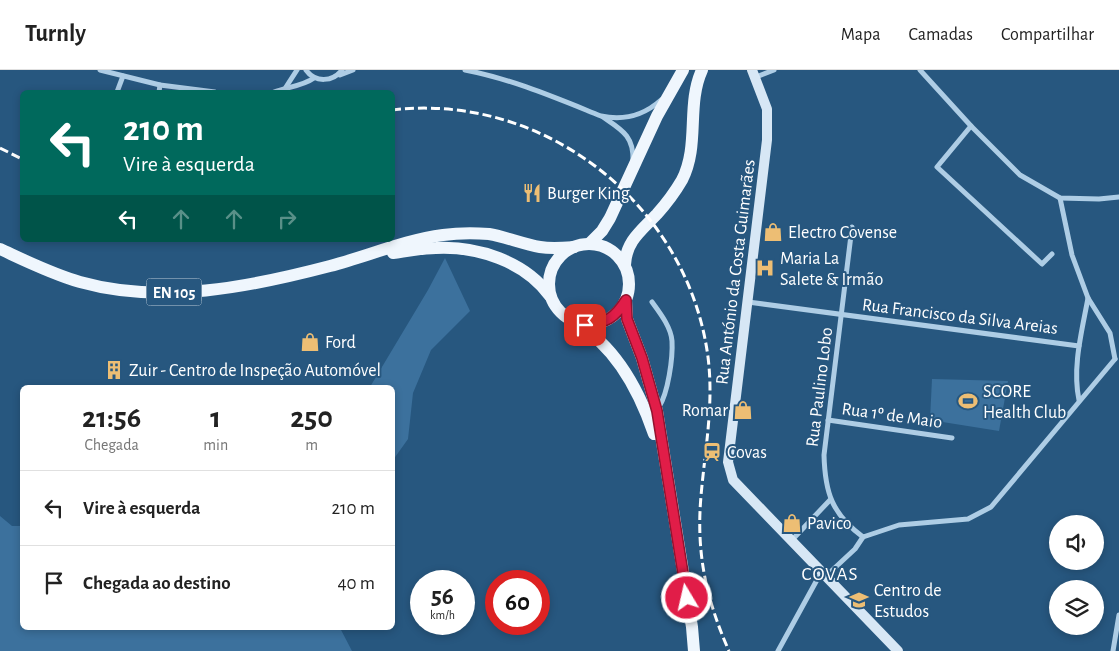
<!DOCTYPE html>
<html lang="pt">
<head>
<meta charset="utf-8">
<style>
	:root { --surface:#fff; --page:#f6f6f6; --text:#222; --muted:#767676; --line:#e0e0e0 }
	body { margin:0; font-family:"Alegreya Sans",sans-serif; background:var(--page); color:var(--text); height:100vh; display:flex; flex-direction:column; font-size:19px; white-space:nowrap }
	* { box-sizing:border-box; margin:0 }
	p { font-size:16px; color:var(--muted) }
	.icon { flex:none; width:28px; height:28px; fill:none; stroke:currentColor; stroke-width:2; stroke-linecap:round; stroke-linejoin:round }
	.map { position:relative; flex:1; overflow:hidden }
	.sheet { position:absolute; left:20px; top:315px; width:375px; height:245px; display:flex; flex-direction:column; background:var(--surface); border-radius:8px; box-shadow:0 2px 8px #0003 }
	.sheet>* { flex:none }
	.hud { position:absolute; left:20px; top:20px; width:375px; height:152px; border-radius:8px; box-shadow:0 2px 8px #0003; background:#00695c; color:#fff; overflow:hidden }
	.tools { position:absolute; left:1049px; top:445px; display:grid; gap:10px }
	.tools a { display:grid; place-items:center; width:55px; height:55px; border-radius:50%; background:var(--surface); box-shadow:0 2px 8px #0003; font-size:25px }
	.speed { position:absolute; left:410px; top:500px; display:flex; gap:10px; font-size:25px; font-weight:700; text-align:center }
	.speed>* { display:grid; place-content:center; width:65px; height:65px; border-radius:50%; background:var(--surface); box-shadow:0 2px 8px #0003; line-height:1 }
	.speed small { font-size:12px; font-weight:400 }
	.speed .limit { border:8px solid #d22; background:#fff; color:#111 }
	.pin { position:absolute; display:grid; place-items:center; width:42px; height:42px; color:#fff; margin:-21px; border-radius:10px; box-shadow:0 2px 8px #0006 }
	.me { position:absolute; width:55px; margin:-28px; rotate:351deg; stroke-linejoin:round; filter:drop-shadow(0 0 4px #0008) }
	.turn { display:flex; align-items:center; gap:18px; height:105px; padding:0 20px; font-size:22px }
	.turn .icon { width:65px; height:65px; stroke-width:2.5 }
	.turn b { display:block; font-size:35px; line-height:42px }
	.lanes { display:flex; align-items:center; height:48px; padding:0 20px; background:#0003; justify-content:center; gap:25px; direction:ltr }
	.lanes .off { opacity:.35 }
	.eta { display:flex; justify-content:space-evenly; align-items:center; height:85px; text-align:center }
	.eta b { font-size:30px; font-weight:600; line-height:35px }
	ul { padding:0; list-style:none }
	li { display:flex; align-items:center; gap:15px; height:75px; padding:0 20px; border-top:1px solid var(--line) }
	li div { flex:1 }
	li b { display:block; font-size:19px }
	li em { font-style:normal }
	header { display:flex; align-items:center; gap:30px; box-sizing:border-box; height:70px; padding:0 25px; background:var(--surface); border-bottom:1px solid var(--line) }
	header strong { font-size:24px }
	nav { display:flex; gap:28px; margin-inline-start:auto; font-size:18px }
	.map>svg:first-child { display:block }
	.green { fill:#3c719d }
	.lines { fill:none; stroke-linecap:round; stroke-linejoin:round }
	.street { stroke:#aecde5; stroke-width:5 }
	.secondary { stroke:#d7e7f5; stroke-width:10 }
	.primary { stroke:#eff6fd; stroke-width:12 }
	.rail { stroke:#fff; stroke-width:3; stroke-dasharray:9 4; stroke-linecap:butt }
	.route-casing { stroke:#92132f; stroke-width:12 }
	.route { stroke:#e11d48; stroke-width:9 }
	.labels { text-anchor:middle; stroke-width:4; stroke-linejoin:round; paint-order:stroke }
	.shield { fill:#27577f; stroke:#becdd9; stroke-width:1 }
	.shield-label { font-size:16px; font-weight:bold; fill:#fff }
	.poi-label { font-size:18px; fill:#fff; stroke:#27577f; text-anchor:start }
	.street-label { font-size:18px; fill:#fff; stroke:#27577f }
	.neighbourhood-label { font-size:19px; letter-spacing:1px; fill:#fff; stroke:#27577f }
</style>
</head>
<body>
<header>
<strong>Turnly</strong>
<nav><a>Mapa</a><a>Camadas</a><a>Compartilhar</a></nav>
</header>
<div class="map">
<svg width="1119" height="581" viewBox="0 0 1119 581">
	<rect width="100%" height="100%" fill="#27577f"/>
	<g class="green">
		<polygon points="445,188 470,241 431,280 413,323 408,369 393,390 392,318 370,317 428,220"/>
		<polygon points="932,309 1008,311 999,361 930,350"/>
		<polygon points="0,446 12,456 22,456 22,558 340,558 352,581 0,581"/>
	</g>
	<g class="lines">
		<g class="street">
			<polyline points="100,0 160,15 215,22"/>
			<path d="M 306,0 C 315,13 333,12 342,0"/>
			<path d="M 465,0 C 512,9 556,28 601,46 C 624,51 643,46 661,30"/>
			<polyline points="920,0 971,56 1020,105 1060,128 1099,129 1119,127"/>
			<polyline points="340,5 353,0"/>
			<polyline points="756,7 774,0"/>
			<polyline points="286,17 297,0"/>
			<polyline points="117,22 123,6"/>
			<polyline points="159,22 160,15"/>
			<path d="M 274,22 C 287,17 303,16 314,8"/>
			<path d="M 603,47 C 622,60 634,66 633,91"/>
			<polyline points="971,56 937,97 1042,194 1052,184"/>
			<polyline points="1060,128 1072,185 1088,228 1110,263 1115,289"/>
			<path d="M 852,157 L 824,385 C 825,423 832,444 863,467"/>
			<path d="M 652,232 C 660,243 671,257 672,271 C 673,288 668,323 659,337"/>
			<polyline points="748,232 1079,276"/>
			<path d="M 1079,330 C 1072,297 1082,261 1088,228"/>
			<polyline points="828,350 952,368"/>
			<polyline points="863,467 899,455 968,449 991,437 1115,289"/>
			<polyline points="792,470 830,430"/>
			<polyline points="826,506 855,479 863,467"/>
			<polyline points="778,581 818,508 822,503"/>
			<polyline points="1113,581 1119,545"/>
		</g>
		<polyline class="secondary" points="752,0 767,39 767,70 728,392 733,410 898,581"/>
		<g class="primary">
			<circle cx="589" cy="214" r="40"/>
			<polyline points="589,174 602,161 610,148 657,46 683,0"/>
			<path d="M 0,179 C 26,191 52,204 80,212 C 162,235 250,217 330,196 C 368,186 405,170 443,165 C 458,163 474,163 489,164 C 506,167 523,174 540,177 C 552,179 562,178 574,177"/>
			<path d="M 393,183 C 407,181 422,178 436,178 C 477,176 525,191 550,226"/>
			<path d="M 625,195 C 626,171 641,161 657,144 C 666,134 675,122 682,110 C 700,75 686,35 702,0"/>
			<polyline points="626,230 627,249 642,288 657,341 692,557 694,581"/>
			<path d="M 577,254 C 616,277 640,323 654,364"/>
		</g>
		<g class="rail">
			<path d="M 392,40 C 545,22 688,135 708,287 C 714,335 705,379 701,426 C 696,483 706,529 729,581"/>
			<polyline points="0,78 22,89"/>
		</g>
	</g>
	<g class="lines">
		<g class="route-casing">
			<path id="route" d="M 585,255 C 606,253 615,248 626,230 L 627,249 L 642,288 L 657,341 L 687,528"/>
		</g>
		<use href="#route" class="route"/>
	</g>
	<defs>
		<g id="restaurant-bare" transform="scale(1.5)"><path d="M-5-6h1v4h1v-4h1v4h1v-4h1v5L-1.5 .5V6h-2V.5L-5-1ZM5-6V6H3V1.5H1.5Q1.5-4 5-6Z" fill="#edbe74" stroke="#27577f" stroke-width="2.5" paint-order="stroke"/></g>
		<g id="shop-bare" transform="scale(1.5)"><path d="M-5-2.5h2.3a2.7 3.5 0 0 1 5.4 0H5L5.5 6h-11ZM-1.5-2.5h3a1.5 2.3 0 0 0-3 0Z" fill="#edbe74" stroke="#27577f" stroke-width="2.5" paint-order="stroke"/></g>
		<g id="hospital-bare" transform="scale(1.5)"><path d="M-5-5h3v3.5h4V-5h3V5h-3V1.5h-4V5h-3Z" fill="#edbe74" stroke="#27577f" stroke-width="2.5" paint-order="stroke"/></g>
		<g id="building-bare" transform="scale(1.5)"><path d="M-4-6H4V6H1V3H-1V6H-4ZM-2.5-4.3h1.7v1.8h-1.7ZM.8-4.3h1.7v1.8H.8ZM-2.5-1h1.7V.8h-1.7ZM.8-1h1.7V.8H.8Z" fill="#edbe74" stroke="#27577f" stroke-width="2.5" paint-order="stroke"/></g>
		<g id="stadium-bare" transform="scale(1.5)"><path d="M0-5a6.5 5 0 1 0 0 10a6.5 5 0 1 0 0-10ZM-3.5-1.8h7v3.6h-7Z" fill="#edbe74" stroke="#27577f" stroke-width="2.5" paint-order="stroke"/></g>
		<g id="station-bare" transform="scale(1.5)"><path d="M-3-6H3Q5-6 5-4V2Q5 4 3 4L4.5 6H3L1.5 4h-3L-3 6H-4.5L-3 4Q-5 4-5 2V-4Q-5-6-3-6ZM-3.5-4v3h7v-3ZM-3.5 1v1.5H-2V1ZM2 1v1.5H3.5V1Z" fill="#edbe74" stroke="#27577f" stroke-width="2.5" paint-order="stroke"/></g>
		<g id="school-bare" transform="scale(1.5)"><path d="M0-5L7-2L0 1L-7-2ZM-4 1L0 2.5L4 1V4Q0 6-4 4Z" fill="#edbe74" stroke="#27577f" stroke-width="2.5" paint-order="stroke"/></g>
	</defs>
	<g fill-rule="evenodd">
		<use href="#restaurant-bare" x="532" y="123"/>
		<use href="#shop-bare" x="773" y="162"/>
		<use href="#hospital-bare" x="765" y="198"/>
		<use href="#shop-bare" x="310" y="272"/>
		<use href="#building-bare" x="114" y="300"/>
		<use href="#stadium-bare" x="968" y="331"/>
		<use href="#shop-bare" x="743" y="340"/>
		<use href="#station-bare" x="712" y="382"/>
		<use href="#shop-bare" x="792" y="453"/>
		<use href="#school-bare" x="859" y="530"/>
	</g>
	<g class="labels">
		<rect class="shield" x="146.5" y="208.5" width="55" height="27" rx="4"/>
		<g class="shield-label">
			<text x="174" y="228">EN 105</text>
		</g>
		<g class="poi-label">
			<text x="547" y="129">Burger King</text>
			<text x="788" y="168">Electro Covense</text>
			<text x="780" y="194">Maria La<tspan x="780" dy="21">Salete &amp; Irmão</tspan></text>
			<text x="325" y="278">Ford</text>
			<text x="129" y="306">Zuir - Centro de Inspeção Automóvel</text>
			<text x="983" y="327">SCORE<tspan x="983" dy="21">Health Club</tspan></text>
			<text x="728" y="346" text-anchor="end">Romar</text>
			<text x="727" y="388">Covas</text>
			<text x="807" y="459">Pavico</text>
			<text x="874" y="526">Centro de<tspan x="874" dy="21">Estudos</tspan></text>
		</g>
		<g class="street-label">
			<text transform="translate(735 202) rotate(-83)" y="6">Rua António da Costa Guimarães</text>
			<text transform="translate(960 246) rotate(7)" y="6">Rua Francisco da Silva Areias</text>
			<text transform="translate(819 317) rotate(-83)" y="6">Rua Paulino Lobo</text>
			<text transform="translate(892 345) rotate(8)" y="6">Rua 1º de Maio</text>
		</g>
		<g class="neighbourhood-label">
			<text x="830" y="510">COVAS</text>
		</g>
	</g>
</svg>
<div class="tools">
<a><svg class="icon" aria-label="sound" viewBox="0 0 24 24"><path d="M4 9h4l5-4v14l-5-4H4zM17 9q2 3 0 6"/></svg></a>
<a><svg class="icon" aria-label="layers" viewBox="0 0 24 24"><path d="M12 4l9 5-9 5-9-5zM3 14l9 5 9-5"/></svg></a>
</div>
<div class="speed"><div>56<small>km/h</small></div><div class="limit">60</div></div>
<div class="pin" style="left:585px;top:255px;background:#d93025"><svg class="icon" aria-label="arrive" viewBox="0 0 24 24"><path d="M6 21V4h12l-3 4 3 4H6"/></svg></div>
<svg class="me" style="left:687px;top:528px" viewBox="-20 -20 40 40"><circle r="17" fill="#e11d48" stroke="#fff" stroke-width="3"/><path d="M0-11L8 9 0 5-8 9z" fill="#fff"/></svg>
<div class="hud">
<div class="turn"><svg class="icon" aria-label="left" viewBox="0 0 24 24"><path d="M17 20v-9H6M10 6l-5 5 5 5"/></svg><div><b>210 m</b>Vire à esquerda</div></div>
<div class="lanes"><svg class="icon" aria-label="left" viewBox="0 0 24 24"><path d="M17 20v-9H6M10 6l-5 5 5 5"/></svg><svg class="icon off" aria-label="ahead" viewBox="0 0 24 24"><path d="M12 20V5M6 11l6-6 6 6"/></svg><svg class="icon off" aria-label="ahead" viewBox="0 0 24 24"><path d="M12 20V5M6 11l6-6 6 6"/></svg><svg class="icon off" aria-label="right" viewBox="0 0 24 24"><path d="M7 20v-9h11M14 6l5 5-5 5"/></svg></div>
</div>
<section class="sheet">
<div class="eta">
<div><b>21:56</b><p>Chegada</p></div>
<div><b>1</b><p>min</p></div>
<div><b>250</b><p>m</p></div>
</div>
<ul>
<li><svg class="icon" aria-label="left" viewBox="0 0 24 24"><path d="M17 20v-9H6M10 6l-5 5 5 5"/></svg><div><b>Vire à esquerda</b></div><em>210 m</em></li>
<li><svg class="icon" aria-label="arrive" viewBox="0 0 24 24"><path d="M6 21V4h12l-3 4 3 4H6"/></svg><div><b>Chegada ao destino</b></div><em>40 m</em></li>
</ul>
</section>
</div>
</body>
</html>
